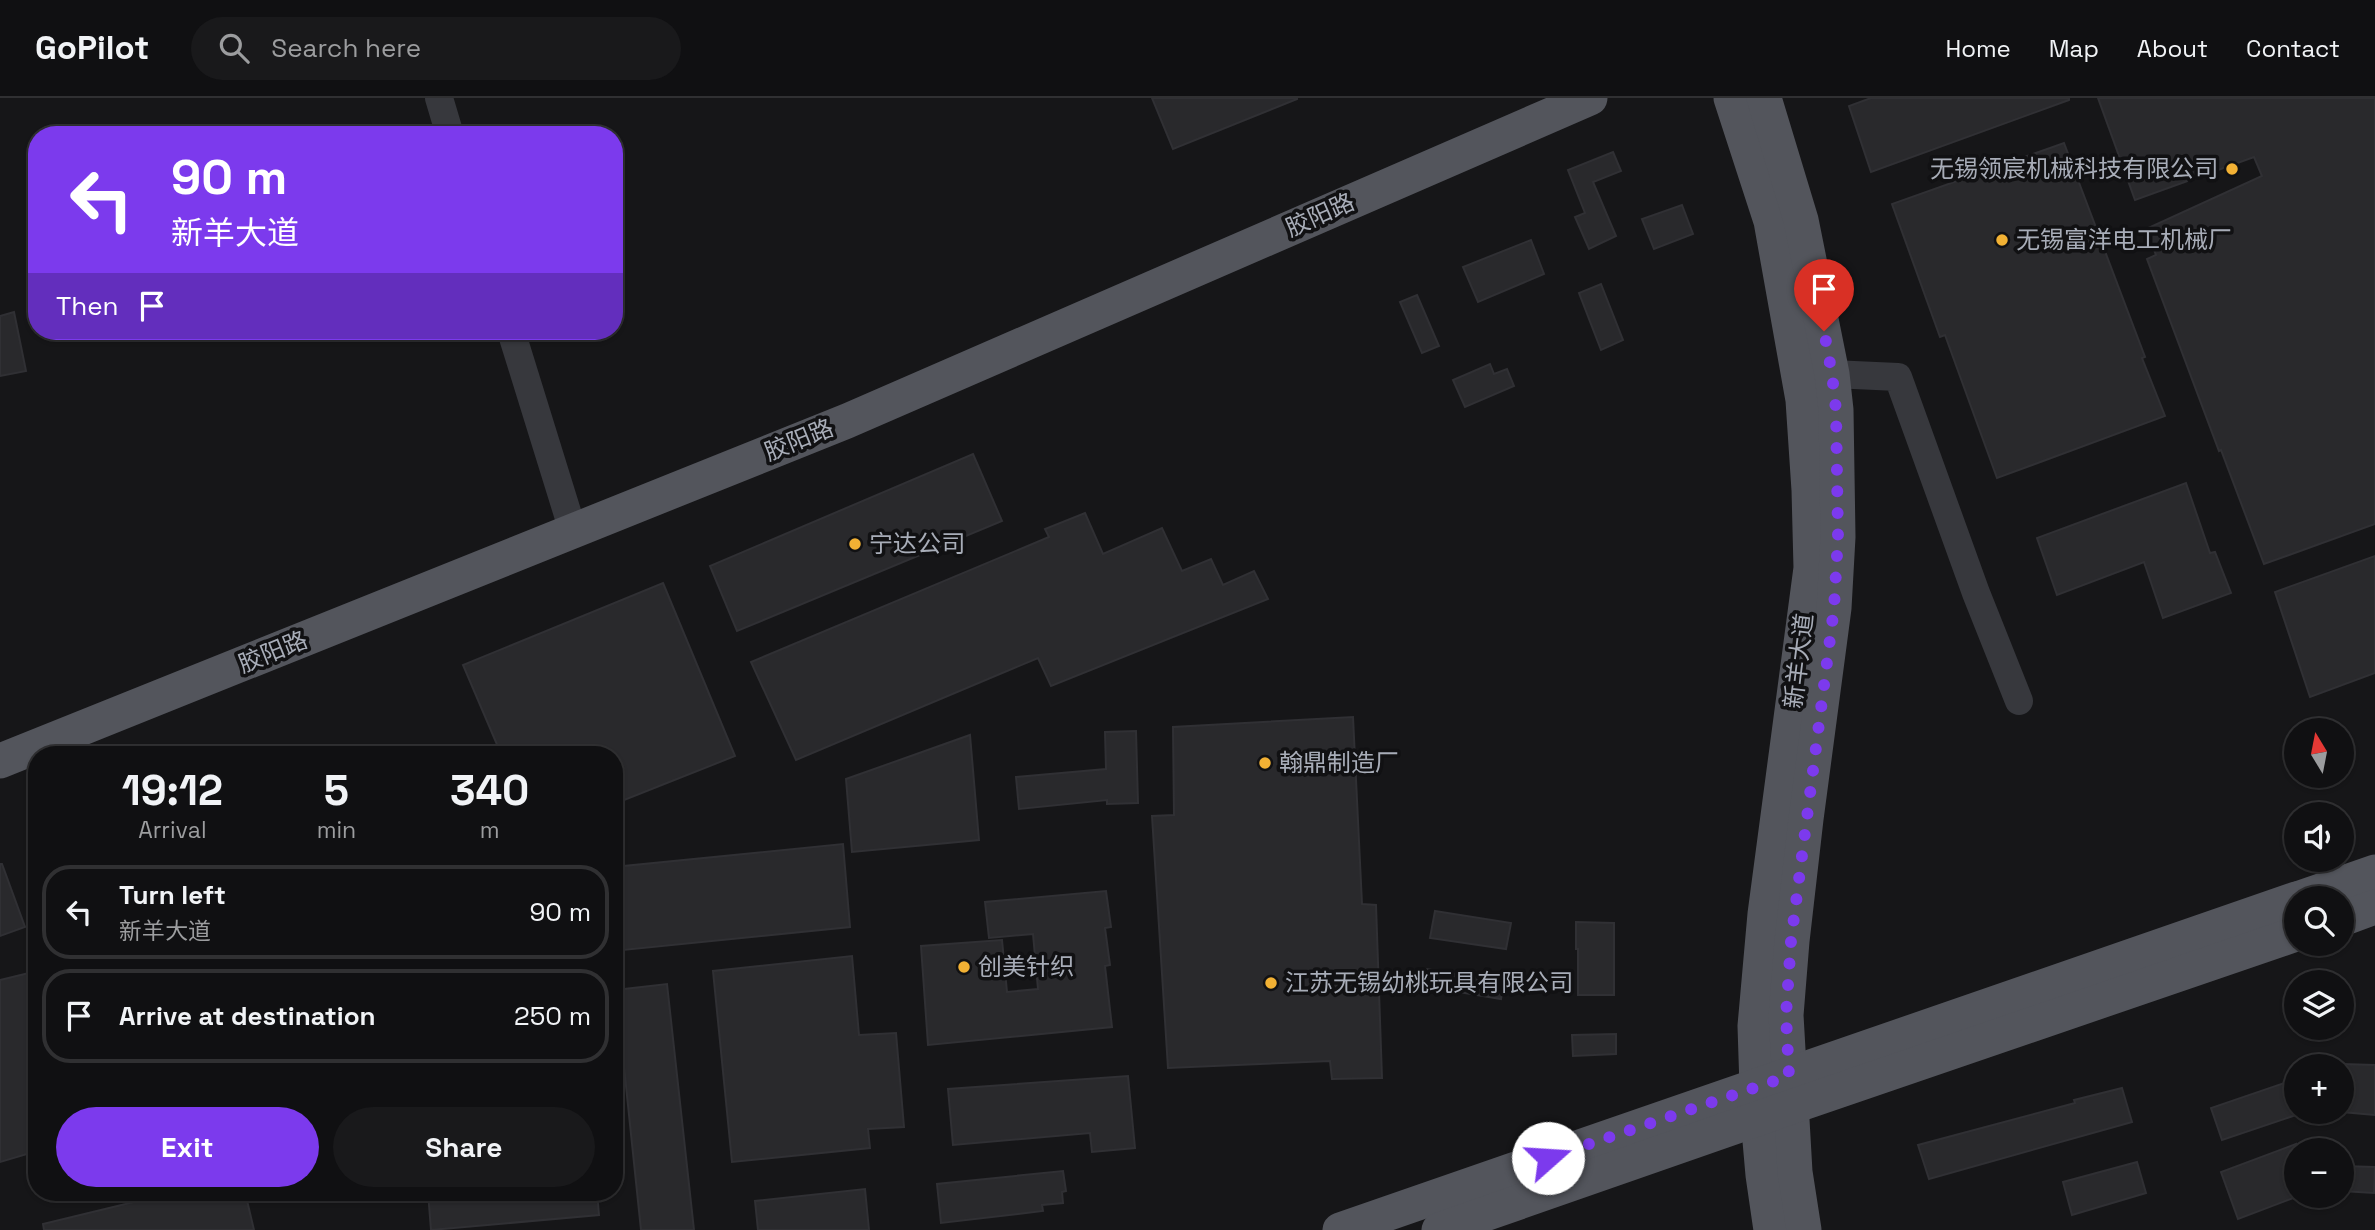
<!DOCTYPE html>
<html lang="en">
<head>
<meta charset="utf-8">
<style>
	:root { --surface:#101012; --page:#19191b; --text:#f1f3f6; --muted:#9c9d9f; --line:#303032; --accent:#7c3aed }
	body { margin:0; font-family:"Space Grotesk","Noto Sans SC",sans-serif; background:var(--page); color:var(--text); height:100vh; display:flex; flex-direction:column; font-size:26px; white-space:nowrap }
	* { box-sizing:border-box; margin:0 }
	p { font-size:23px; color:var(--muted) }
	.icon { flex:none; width:38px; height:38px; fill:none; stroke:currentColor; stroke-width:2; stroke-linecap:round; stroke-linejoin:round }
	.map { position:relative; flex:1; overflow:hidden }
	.sheet { position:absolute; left:28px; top:648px; width:595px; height:455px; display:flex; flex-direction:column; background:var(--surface); border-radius:28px; box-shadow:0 2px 5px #0004,0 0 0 2px var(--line) }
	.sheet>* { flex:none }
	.banner { position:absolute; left:28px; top:28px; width:595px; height:214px; border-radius:28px; box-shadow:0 2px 5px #0004,0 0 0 2px var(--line); background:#7c3aed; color:#fff; overflow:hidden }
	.needle { width:46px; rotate:350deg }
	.fabs { position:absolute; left:2284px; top:620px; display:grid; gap:14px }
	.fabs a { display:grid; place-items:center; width:70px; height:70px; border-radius:50%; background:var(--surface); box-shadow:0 2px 5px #0004,0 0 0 2px var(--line); font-size:35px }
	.pin { position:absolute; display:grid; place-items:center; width:60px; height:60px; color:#fff; margin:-72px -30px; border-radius:50% 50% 50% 0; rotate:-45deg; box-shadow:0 0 7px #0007 }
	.pin .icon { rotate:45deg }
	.me { position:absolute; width:77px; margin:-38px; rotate:71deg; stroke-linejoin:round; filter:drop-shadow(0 0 5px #0008) }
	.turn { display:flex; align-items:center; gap:24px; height:147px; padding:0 28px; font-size:32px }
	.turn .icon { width:91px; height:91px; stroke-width:2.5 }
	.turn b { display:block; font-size:49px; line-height:60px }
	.then { display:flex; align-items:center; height:66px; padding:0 28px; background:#0003; gap:14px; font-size:26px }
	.eta { display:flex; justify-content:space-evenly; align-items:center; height:119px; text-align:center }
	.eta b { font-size:42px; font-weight:600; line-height:49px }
	.primary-button { display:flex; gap:14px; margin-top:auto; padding:14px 28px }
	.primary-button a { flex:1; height:80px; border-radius:42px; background:var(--accent); color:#fff; font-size:28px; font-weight:600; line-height:80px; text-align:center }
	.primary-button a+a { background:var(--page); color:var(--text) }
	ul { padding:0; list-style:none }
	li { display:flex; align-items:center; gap:21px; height:94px; margin:0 14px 10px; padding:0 14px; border:4px solid var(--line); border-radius:28px }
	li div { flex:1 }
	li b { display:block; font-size:26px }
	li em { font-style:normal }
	header { display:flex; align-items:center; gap:42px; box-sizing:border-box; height:98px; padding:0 35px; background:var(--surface); border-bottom:2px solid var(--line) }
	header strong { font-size:33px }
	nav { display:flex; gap:38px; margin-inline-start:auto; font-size:24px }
	.search { width:490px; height:63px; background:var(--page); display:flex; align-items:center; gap:18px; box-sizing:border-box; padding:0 24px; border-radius:38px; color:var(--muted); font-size:26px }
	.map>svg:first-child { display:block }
	.building { fill:#29292c; stroke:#303034; stroke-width:2 }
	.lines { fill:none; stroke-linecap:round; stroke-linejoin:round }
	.minor { stroke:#37383d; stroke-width:28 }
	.major { stroke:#53555c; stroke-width:35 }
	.route { stroke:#7c3aed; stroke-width:12; stroke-dasharray:0 21.6 }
	.poi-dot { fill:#f2b134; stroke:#111113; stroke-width:2.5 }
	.labels { text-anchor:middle; stroke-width:7; stroke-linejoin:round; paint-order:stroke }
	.poi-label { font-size:24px; fill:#a8adb8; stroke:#111113; text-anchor:start }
	.street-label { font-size:24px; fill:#a8adb8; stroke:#111113 }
</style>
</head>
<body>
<header>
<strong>GoPilot</strong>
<div class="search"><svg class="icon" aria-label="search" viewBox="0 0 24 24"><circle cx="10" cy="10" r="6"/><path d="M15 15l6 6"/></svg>Search here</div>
<nav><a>Home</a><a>Map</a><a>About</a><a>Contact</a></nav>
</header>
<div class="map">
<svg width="2375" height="1132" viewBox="0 0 2375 1132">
	<rect width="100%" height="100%" fill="#161618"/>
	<g class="building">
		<polygon points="1152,0 1297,0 1297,1 1173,51"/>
		<polygon points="1871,0 2069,0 2069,2 1871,74 1849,8"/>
		<polygon points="2098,0 2375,0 2375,426 2264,466 2221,352 2219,353 2147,161 2156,157 2146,131 2262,78 2254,59 2135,102"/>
		<polygon points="2064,45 2145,259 2142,260 2165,318 1997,380 1945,237 1940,239 1892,106"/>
		<polygon points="1613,54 1621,73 1593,84 1616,138 1589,151 1575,119 1585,115 1568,72"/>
		<polygon points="1682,107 1693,136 1654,151 1642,121"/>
		<polygon points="1531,142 1544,176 1478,204 1463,169"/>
		<polygon points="1601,186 1623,242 1601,252 1579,195"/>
		<polygon points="1417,197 1439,248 1422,255 1400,204"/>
		<polygon points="14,214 26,273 0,278 0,218"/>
		<polygon points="1490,266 1494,276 1507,271 1514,288 1465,309 1453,282"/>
		<polygon points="973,356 1002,423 737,533 710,468"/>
		<polygon points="2186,385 2210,455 2215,454 2231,495 2163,520 2144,464 2057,497 2037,440"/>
		<polygon points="1085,415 1103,456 1162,430 1182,473 1211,461 1223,487 1254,473 1268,501 1051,588 1038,560 796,662 751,564 1049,439 1045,431"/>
		<polygon points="2375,458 2375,575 2310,599 2275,494"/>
		<polygon points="663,485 735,658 614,706 614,656 501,656 463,567"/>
		<polygon points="1353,619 1362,806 1376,807 1382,980 1332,981 1330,963 1168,970 1152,718 1174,717 1173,629"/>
		<polygon points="1136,633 1138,705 1107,706 1107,702 1019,711 1016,679 1106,671 1105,634"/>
		<polygon points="970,637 979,742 852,754 846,681"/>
		<polygon points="843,746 850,829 623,852 614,769"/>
		<polygon points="0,766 2,766 25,829 0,838"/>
		<polygon points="1106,793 1111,829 1105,830 1110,867 1105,868 1112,929 928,947 921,848 1002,842 1007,894 1038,891 1033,836 989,840 985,804"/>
		<polygon points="1435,813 1511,825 1506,851 1430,840"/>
		<polygon points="1576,824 1614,825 1614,897 1578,897 1578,851 1576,851"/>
		<polygon points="852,858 859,937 896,935 904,1029 868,1031 870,1050 732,1064 713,873"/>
		<polygon points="1426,871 1504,884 1501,901 1423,888"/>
		<polygon points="37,873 37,1053 0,1064 0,882"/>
		<polygon points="667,886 694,1132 641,1132 616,892"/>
		<polygon points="1616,936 1616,956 1573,958 1572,937"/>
		<polygon points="2342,966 2375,967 2375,1017 2342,1014"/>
		<polygon points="1128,978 1135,1050 1092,1054 1090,1035 953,1047 948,991"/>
		<polygon points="2296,981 2296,1017 2222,1042 2211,1010"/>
		<polygon points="2122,990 2132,1024 1929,1081 1918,1047 2075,1005 2074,1002"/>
		<polygon points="2296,1046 2296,1099 2238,1121 2221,1074"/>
		<polygon points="2137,1064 2146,1095 2072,1117 2063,1084"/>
		<polygon points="2342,1068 2375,1069 2374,1095 2342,1093"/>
		<polygon points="1063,1073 1066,1093 1062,1094 1063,1105 1042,1107 1043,1113 941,1125 937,1086"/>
		<polygon points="865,1091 869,1132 758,1132 755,1103"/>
		<polygon points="175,1094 245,1094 254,1132 44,1132 43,1126"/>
		<polygon points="428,1094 597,1094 599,1117 431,1132"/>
	</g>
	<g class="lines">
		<g class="minor">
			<polyline points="439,0 450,37"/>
			<polyline points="511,233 573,433"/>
			<polyline points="1832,276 1898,279 1976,495 2019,603"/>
		</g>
		<g class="major">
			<polyline points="1731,0 1771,123 1803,302 1809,392 1811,470 1765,816 1755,928 1758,1020 1763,1077 1771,1132"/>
			<polyline points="1764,0 1801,122 1832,276 1836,312 1838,439 1834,510 1806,721 1792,843 1786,917 1795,1074 1804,1132"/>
			<polyline points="0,663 847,323 1590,0"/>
			<polyline points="2300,800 2375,774"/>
			<polyline points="2342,821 2375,809"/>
			<polyline points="1340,1132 2296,801"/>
			<polyline points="1439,1132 1791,1009 2296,836"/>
		</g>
	</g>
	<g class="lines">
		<polyline class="route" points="1548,1060 1789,978 1786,917 1791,843 1834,510 1838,439 1836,312 1832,276 1824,233"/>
	</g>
	<g class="poi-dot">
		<circle cx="2232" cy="71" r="7"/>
		<circle cx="2002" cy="142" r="7"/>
		<circle cx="855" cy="446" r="7"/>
		<circle cx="1265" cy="665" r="7"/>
		<circle cx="964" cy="869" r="7"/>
		<circle cx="1271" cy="885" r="7"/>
	</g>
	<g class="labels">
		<g class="poi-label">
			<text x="2218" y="79" text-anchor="end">无锡领宸机械科技有限公司</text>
			<text x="2016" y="150">无锡富洋电工机械厂</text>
			<text x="869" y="454">宁达公司</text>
			<text x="1279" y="673">翰鼎制造厂</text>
			<text x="978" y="877">创美针织</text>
			<text x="1285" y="893">江苏无锡幼桃玩具有限公司</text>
		</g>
		<g class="street-label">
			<text transform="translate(1320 117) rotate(-24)" y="8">胶阳路</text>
			<text transform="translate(799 342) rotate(-22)" y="8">胶阳路</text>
			<text transform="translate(273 554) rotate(-22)" y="8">胶阳路</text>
			<text transform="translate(1799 563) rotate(-83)" y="8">新羊大道</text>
		</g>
	</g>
</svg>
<div class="fabs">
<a><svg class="needle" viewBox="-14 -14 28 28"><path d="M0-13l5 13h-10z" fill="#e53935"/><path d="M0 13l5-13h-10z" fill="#9c9d9f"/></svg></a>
<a><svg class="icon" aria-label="sound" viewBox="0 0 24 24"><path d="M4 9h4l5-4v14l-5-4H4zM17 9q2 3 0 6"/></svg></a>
<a><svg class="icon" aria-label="search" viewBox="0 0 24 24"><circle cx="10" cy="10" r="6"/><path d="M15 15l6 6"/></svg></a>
<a><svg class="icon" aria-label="layers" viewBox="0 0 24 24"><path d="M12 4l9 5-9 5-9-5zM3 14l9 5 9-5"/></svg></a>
<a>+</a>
<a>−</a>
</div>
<div class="pin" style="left:1824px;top:233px;background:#d93025"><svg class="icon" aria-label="arrive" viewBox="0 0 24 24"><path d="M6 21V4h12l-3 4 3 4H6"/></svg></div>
<svg class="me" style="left:1548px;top:1060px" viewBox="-20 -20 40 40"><circle r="19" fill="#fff"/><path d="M0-13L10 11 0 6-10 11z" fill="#7c3aed"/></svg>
<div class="banner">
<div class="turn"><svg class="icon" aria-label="left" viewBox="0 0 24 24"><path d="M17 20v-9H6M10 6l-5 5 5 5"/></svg><div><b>90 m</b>新羊大道</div></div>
<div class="then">Then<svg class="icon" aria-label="arrive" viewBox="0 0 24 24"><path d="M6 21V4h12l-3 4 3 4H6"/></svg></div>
</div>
<section class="sheet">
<div class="eta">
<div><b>19:12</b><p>Arrival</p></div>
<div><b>5</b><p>min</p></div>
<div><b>340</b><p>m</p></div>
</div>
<ul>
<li><svg class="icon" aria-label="left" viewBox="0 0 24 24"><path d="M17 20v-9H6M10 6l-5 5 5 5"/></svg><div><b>Turn left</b><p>新羊大道</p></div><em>90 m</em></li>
<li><svg class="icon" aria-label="arrive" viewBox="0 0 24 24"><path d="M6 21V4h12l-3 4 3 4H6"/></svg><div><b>Arrive at destination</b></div><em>250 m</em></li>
</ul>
<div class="primary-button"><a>Exit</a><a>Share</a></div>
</section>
</div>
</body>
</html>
